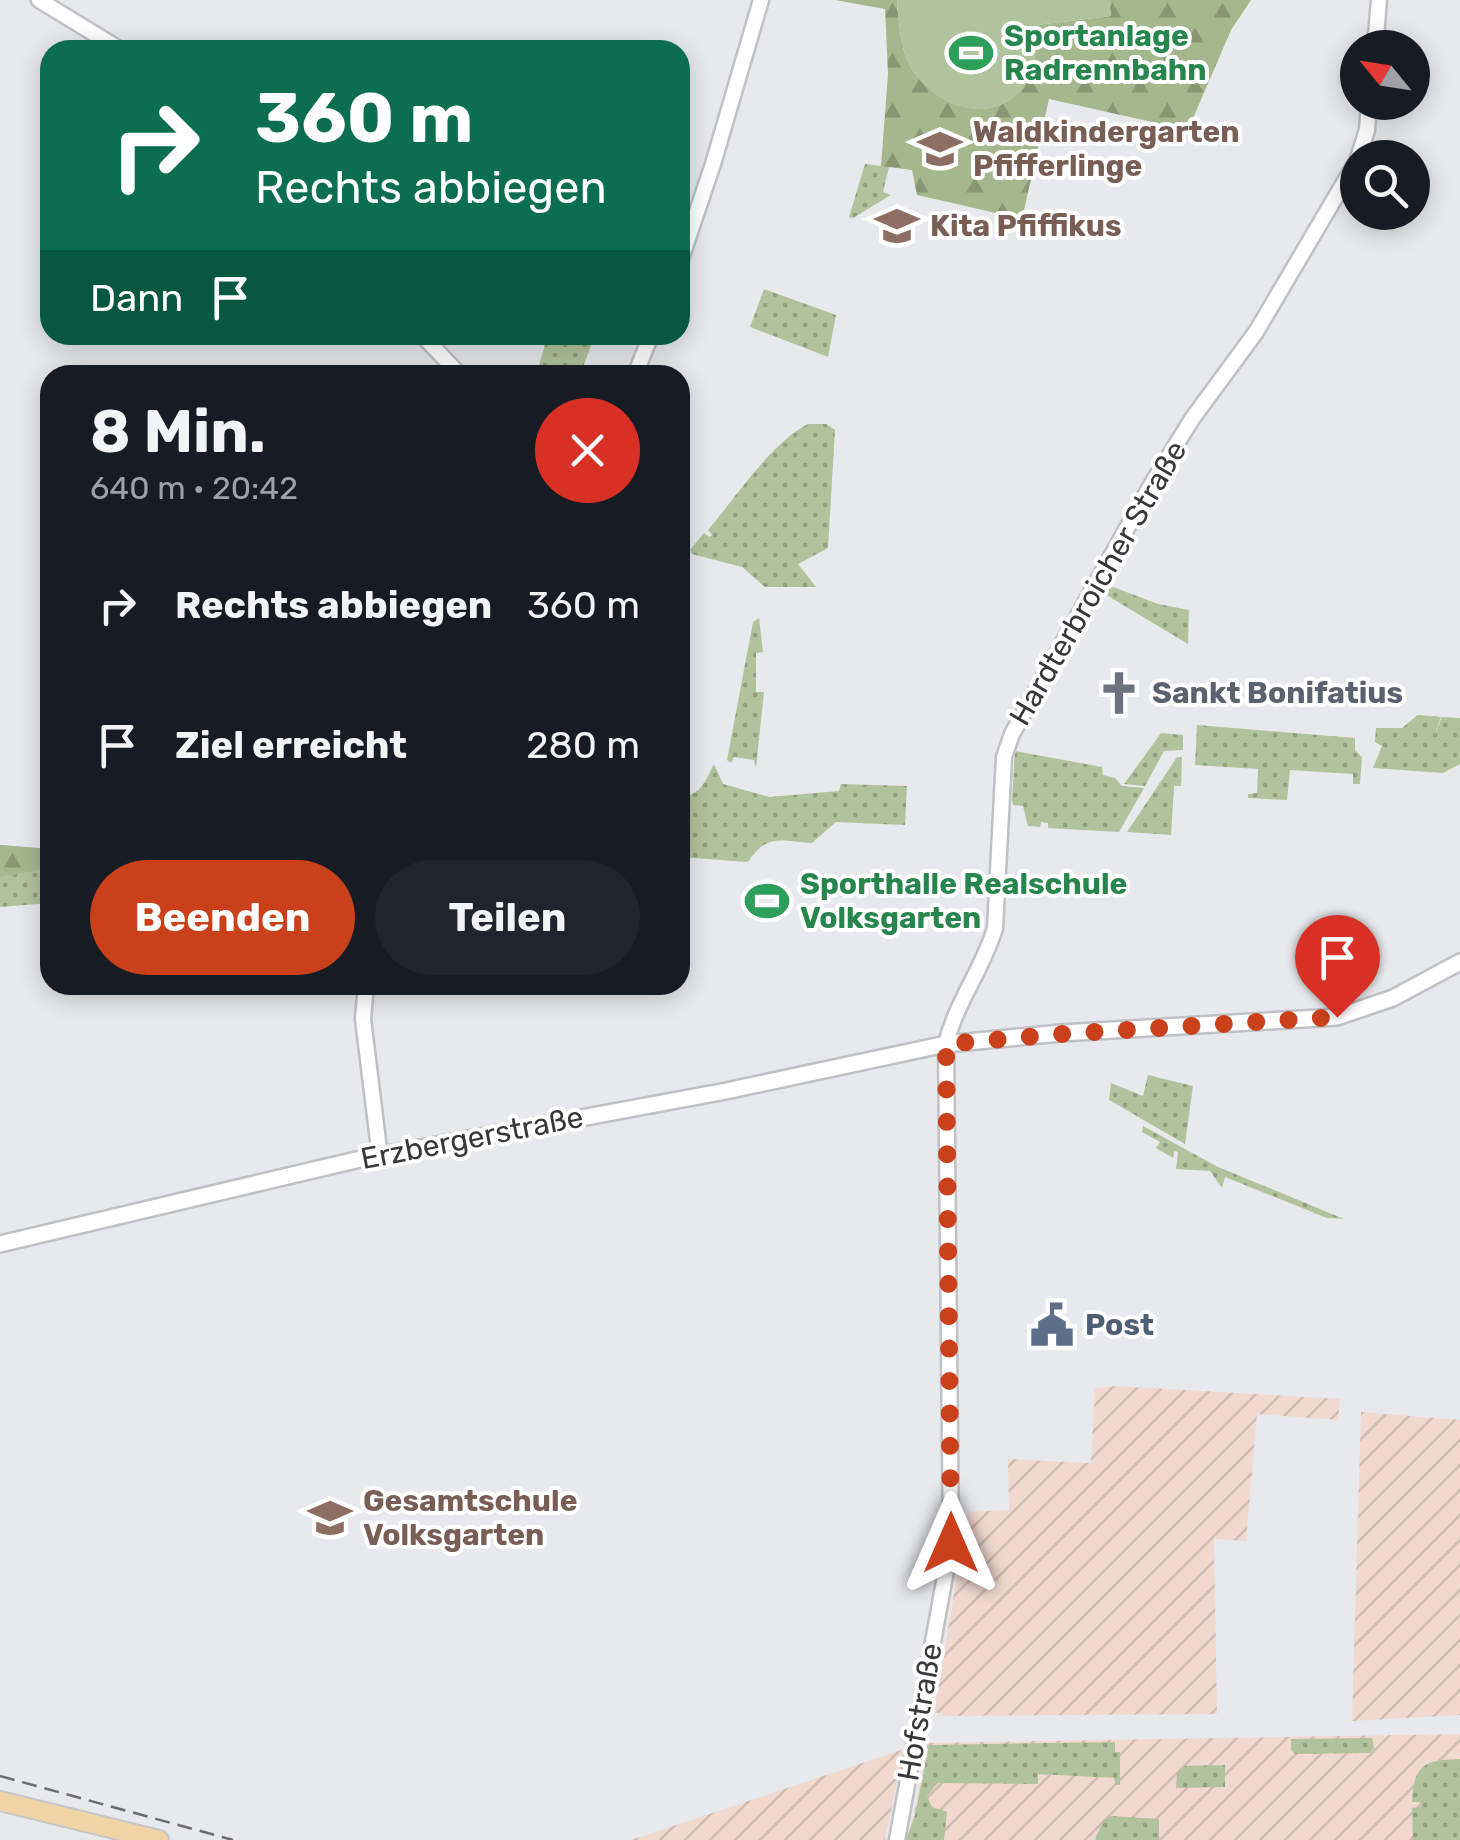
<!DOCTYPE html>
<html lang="de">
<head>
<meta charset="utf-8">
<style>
	:root { --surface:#171b24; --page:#20242c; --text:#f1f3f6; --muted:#9ea1a6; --accent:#c9401a }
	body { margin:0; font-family:Rubik,sans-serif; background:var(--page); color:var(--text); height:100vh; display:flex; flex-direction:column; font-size:38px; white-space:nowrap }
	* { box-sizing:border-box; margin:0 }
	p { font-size:32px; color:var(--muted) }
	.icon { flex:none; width:55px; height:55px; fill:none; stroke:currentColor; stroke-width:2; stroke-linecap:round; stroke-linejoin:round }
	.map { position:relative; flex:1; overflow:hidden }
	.side { position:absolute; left:40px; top:365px; width:650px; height:630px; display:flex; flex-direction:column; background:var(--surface); border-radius:30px; box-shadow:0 5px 25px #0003 }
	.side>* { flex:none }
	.guide { position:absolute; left:40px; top:40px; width:650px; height:305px; border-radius:30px; box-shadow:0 5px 25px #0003; background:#0b6e4f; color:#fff; overflow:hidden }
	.needle { width:65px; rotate:300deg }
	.fabs { position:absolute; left:1340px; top:30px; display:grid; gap:20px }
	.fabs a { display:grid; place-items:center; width:90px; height:90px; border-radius:50%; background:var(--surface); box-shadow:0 5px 25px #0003; font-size:50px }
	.pin { position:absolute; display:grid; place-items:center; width:85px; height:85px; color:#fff; margin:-102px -42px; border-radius:50% 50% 50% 0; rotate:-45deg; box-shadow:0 0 10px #0007 }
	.pin .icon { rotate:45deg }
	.me { position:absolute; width:110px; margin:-55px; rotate:0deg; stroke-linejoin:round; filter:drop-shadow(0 0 8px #0008) }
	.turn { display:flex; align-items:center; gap:35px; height:210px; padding:0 50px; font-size:45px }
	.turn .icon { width:130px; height:130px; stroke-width:2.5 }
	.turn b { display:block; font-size:70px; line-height:85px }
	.then { display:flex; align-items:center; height:95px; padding:0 50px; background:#0003; gap:20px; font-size:38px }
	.round { display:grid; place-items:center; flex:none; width:105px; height:105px; border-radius:52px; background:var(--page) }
	.overview { display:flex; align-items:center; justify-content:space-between; height:170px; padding:0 50px }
	h1 { font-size:60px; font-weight:700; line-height:75px }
	.button { display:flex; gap:20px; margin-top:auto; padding:20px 50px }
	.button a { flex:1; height:115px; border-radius:60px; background:var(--accent); color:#fff; font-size:40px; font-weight:700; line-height:115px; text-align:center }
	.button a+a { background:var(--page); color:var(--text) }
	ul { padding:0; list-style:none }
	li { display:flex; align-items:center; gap:30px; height:140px; padding:0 50px }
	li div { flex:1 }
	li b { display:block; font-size:38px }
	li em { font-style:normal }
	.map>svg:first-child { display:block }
	.industrial { fill:url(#industrial-furrows) }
	.green { fill:url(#green-dots) }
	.forest { fill:url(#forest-firs) }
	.pitch { fill:#b1c39c }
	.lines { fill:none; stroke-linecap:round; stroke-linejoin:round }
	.tertiary-casing { stroke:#bfc1c4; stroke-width:19 }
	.secondary-casing { stroke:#bfc1c4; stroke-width:20 }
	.primary-casing { stroke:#c7c7c8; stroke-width:22 }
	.tertiary { stroke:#fff; stroke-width:14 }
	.secondary { stroke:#fff; stroke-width:15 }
	.primary { stroke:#f1d4a3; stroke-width:18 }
	.rail { stroke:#6d6d6f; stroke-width:2.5; stroke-dasharray:15 8; stroke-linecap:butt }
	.route { stroke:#c9401a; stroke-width:18; stroke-dasharray:0 32.4 }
	.labels { text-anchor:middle; stroke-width:8; stroke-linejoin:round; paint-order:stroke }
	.leisure-label { font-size:30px; font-weight:bold; fill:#27864d; stroke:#fff; text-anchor:start }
	.education-label { font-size:30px; font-weight:bold; fill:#785e54; stroke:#fff; text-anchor:start }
	.street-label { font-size:30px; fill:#383839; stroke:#fff }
	.worship-label { font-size:30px; font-weight:bold; fill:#5b616d; stroke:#fff; text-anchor:start }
	.service-label { font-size:30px; font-weight:bold; fill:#4e5e75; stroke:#fff; text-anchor:start }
</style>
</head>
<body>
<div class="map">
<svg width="1460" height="1840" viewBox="0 0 1460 1840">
	<defs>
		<pattern id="industrial-furrows" width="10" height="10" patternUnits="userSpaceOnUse" patternTransform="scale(2.5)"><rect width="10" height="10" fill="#f1d9cf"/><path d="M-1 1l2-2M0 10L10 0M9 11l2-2" fill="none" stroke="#cfbbb2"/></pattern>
		<pattern id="green-dots" width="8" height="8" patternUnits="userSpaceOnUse" patternTransform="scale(2.5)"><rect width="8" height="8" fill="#b1c39c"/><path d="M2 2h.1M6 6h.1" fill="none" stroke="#919f80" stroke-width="1.8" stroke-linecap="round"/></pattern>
		<pattern id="forest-firs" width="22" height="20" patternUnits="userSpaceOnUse" patternTransform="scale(2.5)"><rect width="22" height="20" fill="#a5b88d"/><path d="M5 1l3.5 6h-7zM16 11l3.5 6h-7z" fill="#879774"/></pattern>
	</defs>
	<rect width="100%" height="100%" fill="#e7e9ec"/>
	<g class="industrial">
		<polygon points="1115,1386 1340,1399 1338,1420 1257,1414 1246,1541 1214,1539 1217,1714 943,1716 934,1711 968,1512 1009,1510 1008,1459 1091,1463 1095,1389"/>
		<polygon points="1361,1412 1460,1420 1460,1715 1352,1721"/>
		<polygon points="1460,1734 1460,1840 905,1840 914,1815 926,1745 930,1743"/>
		<polygon points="904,1749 885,1840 631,1840"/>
	</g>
	<g class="green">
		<polygon points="865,164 889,167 883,192 891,195 853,218 849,217"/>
		<polygon points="764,289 836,315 828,357 750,327"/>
		<polygon points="548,335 595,335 580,375 536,375"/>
		<path d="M 808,424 L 826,424 L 835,430 L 828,548 L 798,564 L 816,587 L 765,587 L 742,567 L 692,554 L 690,550 L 704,533 L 709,537 L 712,535 L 708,530 C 736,497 771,443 808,424 Z"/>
		<polygon points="1113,587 1158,604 1189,610 1188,644 1103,593"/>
		<polygon points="759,618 763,652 756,653 756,692 764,692 756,768 754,760 734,757 731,763 727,760 753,622"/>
		<polygon points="1418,715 1441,717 1433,739 1442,717 1460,718 1460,764 1443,773 1373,768 1382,746 1375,742 1376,728 1402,728"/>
		<polygon points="1197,725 1355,738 1355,750 1362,757 1360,784 1353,784 1353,774 1290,770 1287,800 1248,798 1248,794 1257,793 1258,769 1195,765"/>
		<polygon points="1161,733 1183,735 1183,750 1164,751 1145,786 1124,784"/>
		<polygon points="1015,751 1102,767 1103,775 1115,778 1122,786 1144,788 1119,832 1048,828 1048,823 1041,822 1040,827 1028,826 1023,806 1013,805 1012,800"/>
		<polygon points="1177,757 1182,757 1181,786 1174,786 1171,835 1127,832"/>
		<path d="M 714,764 L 723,784 L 769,797 L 839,791 L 841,784 L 907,786 L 905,825 L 836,822 L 812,843 C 782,841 767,833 748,862 L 680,857 L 680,797 C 701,796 705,781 714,764 Z"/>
		<polygon points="0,845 50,849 50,903 0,907"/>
		<polygon points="1148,1075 1193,1086 1185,1144 1109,1100 1111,1083 1143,1096"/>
		<polygon points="1143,1126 1216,1166 1344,1219 1327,1218 1225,1177 1222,1188 1210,1171 1176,1169 1178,1152 1174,1151 1173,1158 1156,1148 1160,1142 1142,1132"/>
		<polygon points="1372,1738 1374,1748 1370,1753 1295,1754 1291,1750 1291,1739"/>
		<polygon points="1115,1742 1115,1752 1120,1752 1120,1785 1116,1785 1114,1778 1038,1774 1038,1784 938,1783 927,1796 932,1807 947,1812 944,1840 906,1840 915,1815 929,1745"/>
		<path d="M 1460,1759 L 1460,1840 L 1413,1840 L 1412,1808 L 1421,1807 L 1420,1802 L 1412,1802 C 1413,1764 1426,1760 1460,1759 Z"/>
		<polygon points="1225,1765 1225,1787 1176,1788 1177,1773 1185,1766"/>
		<polygon points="1111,1816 1159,1819 1159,1840 1095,1840 1103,1821"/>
	</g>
	<g class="forest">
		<path d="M 835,0 L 897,0 C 899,23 900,49 912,69 C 935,106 993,128 1024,86 C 1037,68 1036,45 1036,25 L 1111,16 L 1109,0 L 1251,0 L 1231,30 L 1188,130 L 1049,99 L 1022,219 L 917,195 L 912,170 L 881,166 L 888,74 L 885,9 Z"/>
		<polygon points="0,845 50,849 50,868 0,877"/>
	</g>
	<path class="pitch" d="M 897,0 L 1109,0 L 1111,16 L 1036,25 C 1035,43 1038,63 1029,79 C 1001,129 937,110 912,69 C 900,49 899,23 897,0 Z"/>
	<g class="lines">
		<g class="tertiary-casing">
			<g id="tertiary">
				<polyline points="39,0 121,50"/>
				<polyline points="1375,48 1379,0"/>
				<polyline points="1358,158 1367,130 1369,102"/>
				<polyline points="680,262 713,164 761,0"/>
				<polyline points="422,335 460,375"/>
				<polyline points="635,375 651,335"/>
				<polyline points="366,985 363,1019 380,1157"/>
				<path d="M 897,1840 L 951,1543 L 946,1044 C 956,1002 983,969 995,928 L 1004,757 L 1012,734 L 1150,487 L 1192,419 L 1256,332 L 1358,159"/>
			</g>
		</g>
		<g class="secondary-casing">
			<polyline id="secondary" points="0,1244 356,1160 726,1091 946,1044 1061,1033 1337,1017 1393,998 1460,962"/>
		</g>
		<g class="primary-casing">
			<polyline id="primary" points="0,1801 159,1840"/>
		</g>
		<use href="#tertiary" class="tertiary"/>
		<use href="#secondary" class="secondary"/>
		<use href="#primary" class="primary"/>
		<polyline class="rail" points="0,1776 233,1840"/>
	</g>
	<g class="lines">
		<polyline class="route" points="951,1543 946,1044 1061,1034 1337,1017"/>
	</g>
	<defs>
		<g id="stadium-bare" transform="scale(3.45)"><path d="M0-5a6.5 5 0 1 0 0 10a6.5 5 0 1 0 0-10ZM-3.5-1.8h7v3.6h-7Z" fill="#2e9e5b" stroke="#fff" stroke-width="2.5" paint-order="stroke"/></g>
		<g id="school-bare" transform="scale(3.45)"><path d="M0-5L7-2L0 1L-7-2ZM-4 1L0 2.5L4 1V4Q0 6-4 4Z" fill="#8d6e63" stroke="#fff" stroke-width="2.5" paint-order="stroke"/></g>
		<g id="church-bare" transform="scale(3.45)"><path d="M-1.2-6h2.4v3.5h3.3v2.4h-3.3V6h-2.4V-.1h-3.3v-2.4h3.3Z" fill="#6b7280" stroke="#fff" stroke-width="2.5" paint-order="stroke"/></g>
		<g id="civic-bare" transform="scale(3.45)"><path d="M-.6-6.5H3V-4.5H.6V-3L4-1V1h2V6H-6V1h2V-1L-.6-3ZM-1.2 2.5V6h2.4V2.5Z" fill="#5c6f8a" stroke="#fff" stroke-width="2.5" paint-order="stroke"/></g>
	</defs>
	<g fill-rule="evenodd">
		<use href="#stadium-bare" x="971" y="53"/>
		<use href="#school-bare" x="940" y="149"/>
		<use href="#school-bare" x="897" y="226"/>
		<use href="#church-bare" x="1119" y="693"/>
		<use href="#stadium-bare" x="767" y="901"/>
		<use href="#civic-bare" x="1052" y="1325"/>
		<use href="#school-bare" x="330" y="1518"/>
	</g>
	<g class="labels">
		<g class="leisure-label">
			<text x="1004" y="46">Sportanlage<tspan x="1004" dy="34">Radrennbahn</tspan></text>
			<text x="800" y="894">Sporthalle Realschule<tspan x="800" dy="34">Volksgarten</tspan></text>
		</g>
		<g class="education-label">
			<text x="973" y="142">Waldkindergarten<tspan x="973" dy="34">Pfifferlinge</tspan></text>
			<text x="930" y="236">Kita Pfiffikus</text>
			<text x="363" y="1511">Gesamtschule<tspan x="363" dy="34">Volksgarten</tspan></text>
		</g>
		<g class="street-label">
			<text transform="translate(1098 583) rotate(-60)" y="10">Hardterbroicher Straße</text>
			<text transform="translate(472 1138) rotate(-11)" y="10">Erzbergerstraße</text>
			<text transform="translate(920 1712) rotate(-80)" y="10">Hofstraße</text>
		</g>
		<g class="worship-label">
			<text x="1152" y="703">Sankt Bonifatius</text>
		</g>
		<g class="service-label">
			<text x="1085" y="1335">Post</text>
		</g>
	</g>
</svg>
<div class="fabs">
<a><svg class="needle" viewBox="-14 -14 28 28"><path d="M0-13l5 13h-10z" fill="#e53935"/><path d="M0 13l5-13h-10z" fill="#9ea1a6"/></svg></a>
<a><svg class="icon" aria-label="search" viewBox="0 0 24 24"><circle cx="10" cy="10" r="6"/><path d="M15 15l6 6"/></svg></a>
</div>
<div class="pin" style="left:1337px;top:1017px;background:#d93025"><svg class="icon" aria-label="arrive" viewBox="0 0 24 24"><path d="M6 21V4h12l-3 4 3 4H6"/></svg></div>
<svg class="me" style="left:951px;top:1543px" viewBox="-20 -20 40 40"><path d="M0-17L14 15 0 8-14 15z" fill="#c9401a" stroke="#fff" stroke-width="4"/></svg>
<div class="guide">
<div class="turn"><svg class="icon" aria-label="right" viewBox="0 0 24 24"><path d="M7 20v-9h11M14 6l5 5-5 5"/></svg><div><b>360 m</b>Rechts abbiegen</div></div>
<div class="then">Dann<svg class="icon" aria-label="arrive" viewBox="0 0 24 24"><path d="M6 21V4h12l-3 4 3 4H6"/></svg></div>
</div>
<section class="side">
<div class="overview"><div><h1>8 Min.</h1><p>640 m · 20:42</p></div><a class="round" style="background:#d93025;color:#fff"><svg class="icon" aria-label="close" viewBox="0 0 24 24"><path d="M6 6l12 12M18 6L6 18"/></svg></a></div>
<ul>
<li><svg class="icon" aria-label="right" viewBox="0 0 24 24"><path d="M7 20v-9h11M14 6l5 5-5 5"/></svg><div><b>Rechts abbiegen</b></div><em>360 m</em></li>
<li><svg class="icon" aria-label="arrive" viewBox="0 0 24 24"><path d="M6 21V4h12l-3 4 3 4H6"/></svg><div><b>Ziel erreicht</b></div><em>280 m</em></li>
</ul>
<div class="button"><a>Beenden</a><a>Teilen</a></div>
</section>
</div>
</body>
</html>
